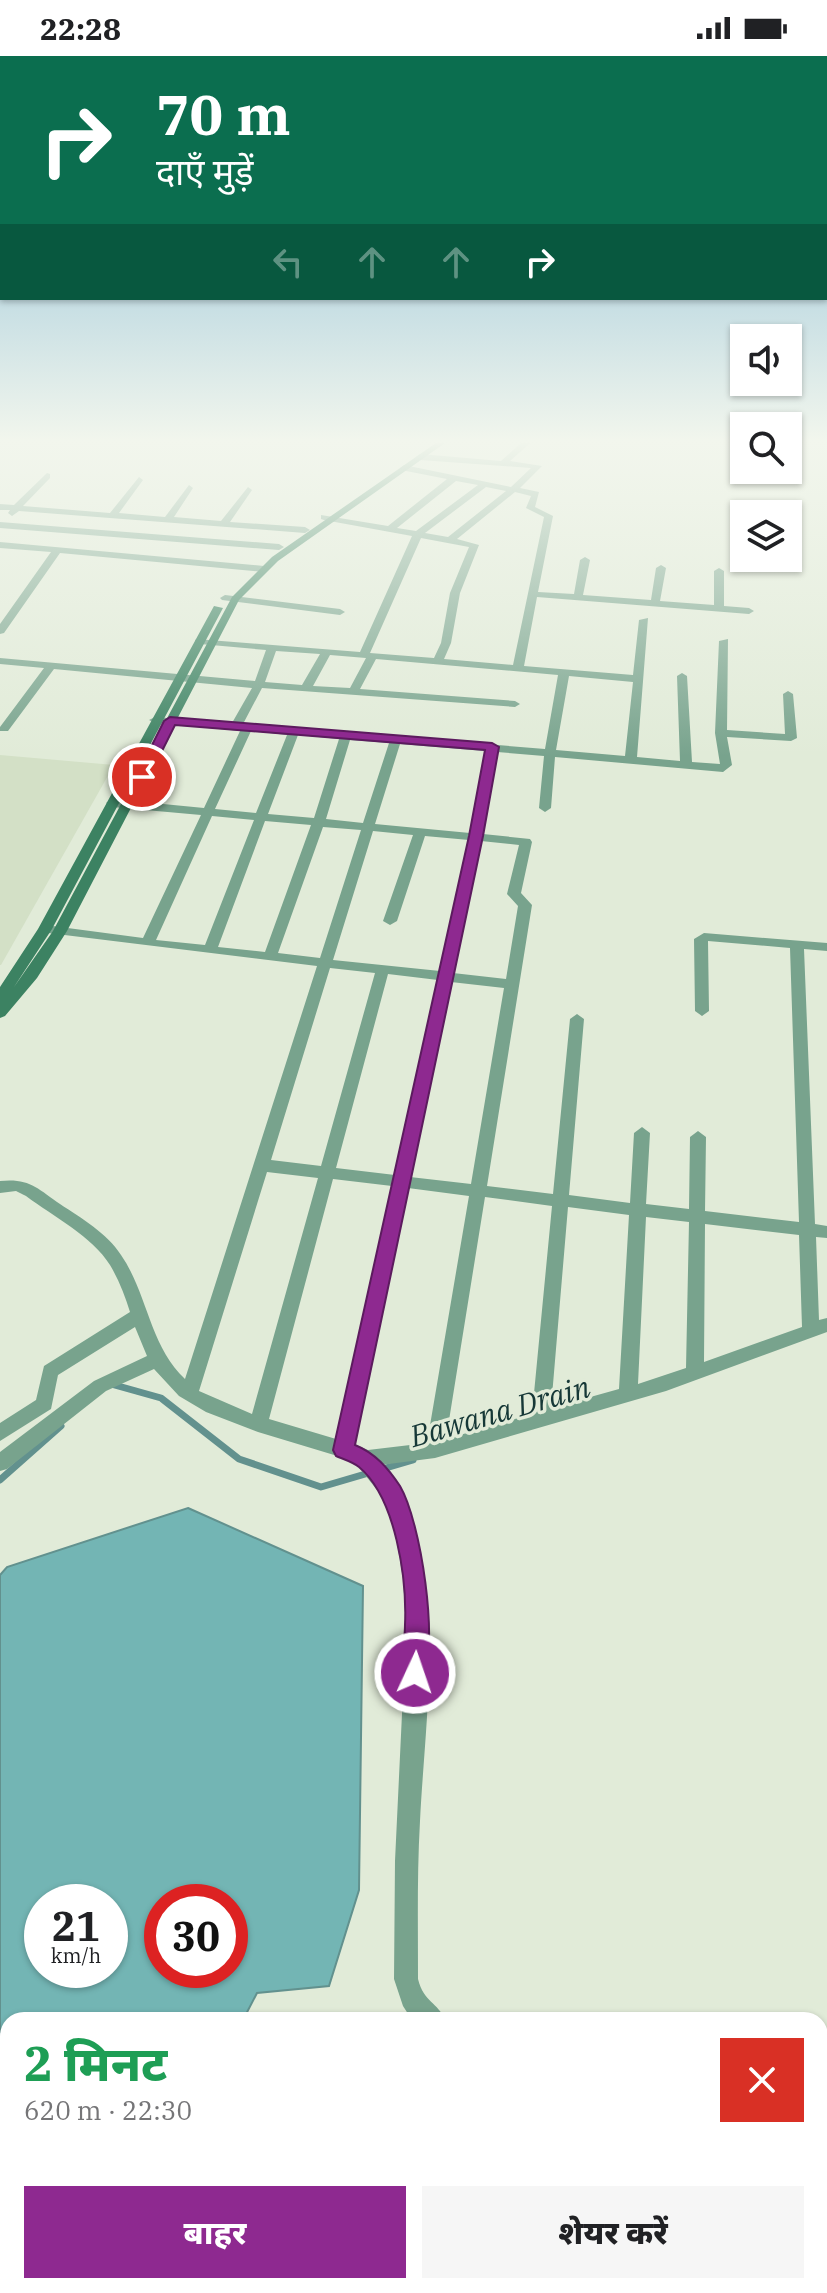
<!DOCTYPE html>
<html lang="hi">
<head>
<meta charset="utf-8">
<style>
	:root { --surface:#fff; --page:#f6f6f6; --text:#202124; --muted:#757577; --accent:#8e2990 }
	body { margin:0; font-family:"IBM Plex Serif","Noto Sans Devanagari",serif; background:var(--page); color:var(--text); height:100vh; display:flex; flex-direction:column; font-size:30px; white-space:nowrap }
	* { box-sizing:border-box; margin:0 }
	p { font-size:26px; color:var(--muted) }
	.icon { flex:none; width:44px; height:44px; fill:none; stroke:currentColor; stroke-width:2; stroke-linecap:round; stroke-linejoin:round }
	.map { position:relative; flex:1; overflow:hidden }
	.drawer { position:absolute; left:0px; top:1956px; width:828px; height:282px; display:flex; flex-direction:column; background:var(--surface); border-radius:24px 24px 0 0; box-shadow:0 2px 6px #0004 }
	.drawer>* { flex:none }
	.banner { position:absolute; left:0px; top:0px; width:828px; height:244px; box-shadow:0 2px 6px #0004; background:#0b6e4f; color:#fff; overflow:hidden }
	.fabs { position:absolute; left:730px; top:268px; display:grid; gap:16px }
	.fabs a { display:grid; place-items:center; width:72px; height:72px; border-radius:0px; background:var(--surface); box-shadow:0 2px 6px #0004; font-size:40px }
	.speed { position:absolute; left:24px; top:1828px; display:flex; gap:16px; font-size:40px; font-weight:700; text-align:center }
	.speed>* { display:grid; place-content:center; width:104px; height:104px; border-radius:50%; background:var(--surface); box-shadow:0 2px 6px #0004; line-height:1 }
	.speed small { font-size:20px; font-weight:400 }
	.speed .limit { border:12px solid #d22; background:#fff; color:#111 }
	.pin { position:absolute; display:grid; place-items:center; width:68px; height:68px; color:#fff; margin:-34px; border:4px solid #fff; border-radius:50%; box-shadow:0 2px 8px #0007 }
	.me { position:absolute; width:88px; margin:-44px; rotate:3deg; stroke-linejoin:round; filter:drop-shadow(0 0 6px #0008) }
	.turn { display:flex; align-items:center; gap:28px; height:168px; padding:0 24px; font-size:36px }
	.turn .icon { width:104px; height:104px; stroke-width:2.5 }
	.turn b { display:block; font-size:56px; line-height:68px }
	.lanes { display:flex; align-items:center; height:76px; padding:0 24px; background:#0003; justify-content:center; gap:40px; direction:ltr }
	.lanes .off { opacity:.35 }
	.round { display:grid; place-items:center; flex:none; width:84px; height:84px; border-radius:0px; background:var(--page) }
	.head { display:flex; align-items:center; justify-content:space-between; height:136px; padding:0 24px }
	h1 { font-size:48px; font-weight:800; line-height:60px; color:#1e9e55 }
	.primary-button { display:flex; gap:16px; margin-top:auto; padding:16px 24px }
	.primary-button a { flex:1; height:92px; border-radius:0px; background:var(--accent); color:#fff; font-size:32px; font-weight:800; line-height:92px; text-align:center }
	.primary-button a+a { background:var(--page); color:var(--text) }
	.status { display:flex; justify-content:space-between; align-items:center; height:56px; padding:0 40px; background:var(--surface); direction:ltr }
	.status svg { height:22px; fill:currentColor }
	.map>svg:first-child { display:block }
	.built { fill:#d3e0c6 }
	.water { fill:#73b5b4; stroke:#62918e; stroke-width:2; fill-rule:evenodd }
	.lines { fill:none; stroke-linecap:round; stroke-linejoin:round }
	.stream { stroke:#62918e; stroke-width:7 }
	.minor { fill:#78a38d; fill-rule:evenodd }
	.secondary { fill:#3c8262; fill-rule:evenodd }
	.route { fill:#8e2990; stroke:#5c1b5e; stroke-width:2 }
	.labels { text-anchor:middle; stroke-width:7; stroke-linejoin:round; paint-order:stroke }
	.water-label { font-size:30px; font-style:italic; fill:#163837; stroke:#e1ebd8 }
</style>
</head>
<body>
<div class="status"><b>22:28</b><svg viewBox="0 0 49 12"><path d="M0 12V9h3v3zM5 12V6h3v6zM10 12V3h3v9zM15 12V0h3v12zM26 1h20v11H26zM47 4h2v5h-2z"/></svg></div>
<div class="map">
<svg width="827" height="2237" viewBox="0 0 827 2237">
	<rect width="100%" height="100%" fill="#e1ebd8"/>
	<polygon class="built" points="0,699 114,709 1,909 0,909"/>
	<path class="water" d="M 188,1452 L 363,1530 L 359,1834 L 329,1930 L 257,1937 L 243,1964 L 8,1964 L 8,2230 L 245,2230 L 244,2237 L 0,2237 L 0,1519 L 7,1511 ZM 42,1846 L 110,1846 L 110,1914 L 42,1914 ZM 162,1846 L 230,1846 L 230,1914 L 162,1914 Z"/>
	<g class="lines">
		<g class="stream">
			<polyline points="111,1328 161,1342 239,1403 321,1431 413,1404"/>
			<polyline points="0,1424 61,1370"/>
		</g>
		<g class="minor">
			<path d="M 521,387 L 530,387 L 510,405 L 542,410 L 520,432 L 539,436 L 535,451 L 553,460 L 538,536 L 574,538 L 580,504 L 585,501 L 590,504 L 583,539 L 651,544 L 656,512 L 661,509 L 666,512 L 660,545 L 714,549 L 714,515 L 719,512 L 724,515 L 724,550 L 749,552 L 754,555 L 749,558 L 537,541 L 524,610 L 633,619 L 639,564 L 648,562 L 637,701 L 680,705 L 677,620 L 682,617 L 687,620 L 692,706 L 720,708 L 715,677 L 719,585 L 728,583 L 727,674 L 785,678 L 783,638 L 788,635 L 793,638 L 797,682 L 791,685 L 727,681 L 732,709 L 723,716 L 555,701 L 551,752 L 545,756 L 539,752 L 544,700 L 497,696 L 483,778 L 530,783 L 532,786 L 521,837 L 532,849 L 487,1130 L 553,1138 L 570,963 L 577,958 L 584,963 L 569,1139 L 630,1147 L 634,1077 L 642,1071 L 650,1077 L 646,1148 L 689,1153 L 690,1081 L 698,1075 L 706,1081 L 705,1155 L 799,1166 L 790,892 L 708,885 L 709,955 L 702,960 L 695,955 L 694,883 L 704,877 L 827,887 L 827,895 L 804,893 L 815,1168 L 827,1170 L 827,1182 L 816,1181 L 819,1264 L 827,1262 L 827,1276 L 666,1335 L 435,1402 L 381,1409 C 452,1500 425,1657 420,1765 C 417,1817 418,1870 418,1923 C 424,1947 438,1946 445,1964 L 412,1964 L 403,1950 L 394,1923 L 395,1805 L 406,1574 L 403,1523 L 395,1475 L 381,1439 L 354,1405 L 258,1376 L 206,1356 L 179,1340 L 154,1313 L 106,1335 L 7,1413 L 0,1415 L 0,1396 L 94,1325 L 147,1300 L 135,1271 L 58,1319 L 51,1353 L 0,1385 L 0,1367 L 36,1344 L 44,1310 L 130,1256 C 125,1240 119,1224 110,1209 C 92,1180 54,1161 26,1140 L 16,1135 L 0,1137 L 0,1125 C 29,1122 37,1132 60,1148 C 81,1162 107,1177 121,1199 C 148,1238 149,1289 185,1323 L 317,910 L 40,876 L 40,870 L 45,869 L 143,882 L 201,759 L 112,751 L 106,747 L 112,743 L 204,752 L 240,675 L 155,667 L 149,664 L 155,661 L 232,667 L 252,632 L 54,613 L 8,675 L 0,675 L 0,671 L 44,612 L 0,608 L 0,602 L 255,625 L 266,594 L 200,588 L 195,585 L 196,583 L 360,596 L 412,480 L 324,464 L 321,463 L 321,459 L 388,470 L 447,423 L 401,414 L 400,412 L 404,409 L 511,431 L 531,412 L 420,404 L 416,401 L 420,398 L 501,405 ZM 456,425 L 478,429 L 416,475 L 397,472 ZM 486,431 L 506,435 L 448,481 L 425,477 ZM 515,436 L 531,440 L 526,452 L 544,461 L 513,609 L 444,603 L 451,587 L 460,537 L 479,489 L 457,483 ZM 421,482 L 469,491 L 450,537 L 441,587 L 434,602 L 370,597 ZM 276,595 L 320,598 L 302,629 L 265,626 ZM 330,599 L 366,602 L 350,632 L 313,630 ZM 376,603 L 558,619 L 545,693 L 401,681 L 396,679 L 391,681 L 346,675 L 341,676 L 243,668 L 262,632 L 515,651 L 520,648 L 515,645 L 360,633 ZM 569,620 L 633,626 L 625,700 L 556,694 ZM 251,675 L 287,679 L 256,757 L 215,753 ZM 298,679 L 339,683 L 314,762 L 268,758 ZM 350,684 L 389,687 L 363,767 L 326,763 ZM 400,688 L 485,695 L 470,777 L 375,768 ZM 212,760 L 254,764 L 205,889 L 156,884 ZM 265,765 L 311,769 L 265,896 L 218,891 ZM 323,771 L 361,774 L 320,902 L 278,897 ZM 373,775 L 413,779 L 383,865 L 390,869 L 397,865 L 425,780 L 469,784 L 440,915 L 333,904 ZM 481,785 L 519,789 L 507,838 L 518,850 L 506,923 L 453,917 ZM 330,912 L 375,917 L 321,1110 L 271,1104 ZM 388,918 L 438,924 L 395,1119 L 336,1112 ZM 451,926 L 504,932 L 471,1128 L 410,1121 ZM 267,1116 L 318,1122 L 252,1358 L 199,1335 ZM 333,1123 L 392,1130 L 336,1383 L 269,1363 ZM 408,1132 L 469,1140 L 427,1387 L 368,1394 L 354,1388 ZM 485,1141 L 552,1150 L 532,1358 L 446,1383 ZM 568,1151 L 629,1159 L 619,1333 L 551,1352 ZM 646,1161 L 689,1166 L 686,1312 L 638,1328 ZM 705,1168 L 799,1179 L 802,1271 L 704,1306 Z"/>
			<polygon points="47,417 50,418 50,422 23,450 110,457 139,421 143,424 119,457 165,461 189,429 193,432 174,461 221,465 248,431 252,434 230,466 305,471 310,474 305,477 19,455 12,460 8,457 10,454 0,454 0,448 14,449"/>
			<polygon points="0,466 279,488 284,491 279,494 0,472"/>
			<polygon points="0,486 264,510 269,513 264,516 60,497 4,577 0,578 0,568 51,496 0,492"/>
			<polygon points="225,539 340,553 345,556 340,559 222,544 220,542"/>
			<polygon points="820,2083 827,2085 827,2111 820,2109"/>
		</g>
		<polygon class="secondary" points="436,387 445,387 278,505 239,544 67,875 37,922 5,960 0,962 0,931 38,873 214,550 223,552 52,873 14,931 53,875 232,541 272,501"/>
	</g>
	<linearGradient id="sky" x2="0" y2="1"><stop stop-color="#79b4d3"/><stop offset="0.55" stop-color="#f2f6ed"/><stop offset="1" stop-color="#f2f6ed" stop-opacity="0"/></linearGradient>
	<rect width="827" height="700" fill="url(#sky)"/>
	<path class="route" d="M 170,661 L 492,687 L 499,691 L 483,780 L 355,1389 C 375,1397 388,1412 400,1430 C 421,1466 439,1587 423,1625 L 415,1628 L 406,1625 C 399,1608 405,1587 405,1569 C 407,1523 396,1442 359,1411 C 353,1406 343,1403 336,1400 L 333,1394 L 469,780 L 485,694 L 175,669 L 149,721 L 138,724 L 136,721 L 164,665 Z"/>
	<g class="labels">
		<g class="water-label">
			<text transform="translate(500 1356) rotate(-16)" y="10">Bawana Drain</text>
		</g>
	</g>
</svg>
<div class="fabs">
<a><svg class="icon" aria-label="sound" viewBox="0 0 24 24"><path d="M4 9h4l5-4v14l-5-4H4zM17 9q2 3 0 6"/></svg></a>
<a><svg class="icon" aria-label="search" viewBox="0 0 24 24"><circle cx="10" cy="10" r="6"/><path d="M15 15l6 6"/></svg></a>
<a><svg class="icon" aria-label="layers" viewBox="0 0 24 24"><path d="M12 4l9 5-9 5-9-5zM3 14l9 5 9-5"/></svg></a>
</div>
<div class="speed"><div>21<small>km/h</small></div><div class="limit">30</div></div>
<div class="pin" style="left:142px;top:721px;background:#d93025"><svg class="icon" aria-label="arrive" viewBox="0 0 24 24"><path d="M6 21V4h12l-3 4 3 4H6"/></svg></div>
<svg class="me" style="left:415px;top:1617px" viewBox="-20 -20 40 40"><circle r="17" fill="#8e2990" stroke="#fff" stroke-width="3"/><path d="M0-11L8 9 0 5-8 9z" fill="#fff"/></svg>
<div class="banner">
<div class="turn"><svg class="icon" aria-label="right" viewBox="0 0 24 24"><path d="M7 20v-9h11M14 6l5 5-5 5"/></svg><div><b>70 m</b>दाएँ मुड़ें</div></div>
<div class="lanes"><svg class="icon off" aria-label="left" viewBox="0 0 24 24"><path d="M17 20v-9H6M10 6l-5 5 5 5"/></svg><svg class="icon off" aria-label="ahead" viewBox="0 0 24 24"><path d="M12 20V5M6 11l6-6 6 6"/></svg><svg class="icon off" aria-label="ahead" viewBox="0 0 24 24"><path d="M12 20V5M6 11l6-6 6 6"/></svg><svg class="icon" aria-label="right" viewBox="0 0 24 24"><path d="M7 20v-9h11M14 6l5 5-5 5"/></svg></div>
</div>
<section class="drawer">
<div class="head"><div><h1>2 मिनट</h1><p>620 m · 22:30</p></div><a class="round" style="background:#d93025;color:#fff"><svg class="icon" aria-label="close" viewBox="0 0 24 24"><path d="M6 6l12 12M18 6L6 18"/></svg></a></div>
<div class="primary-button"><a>बाहर</a><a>शेयर करें</a></div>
</section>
</div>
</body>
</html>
